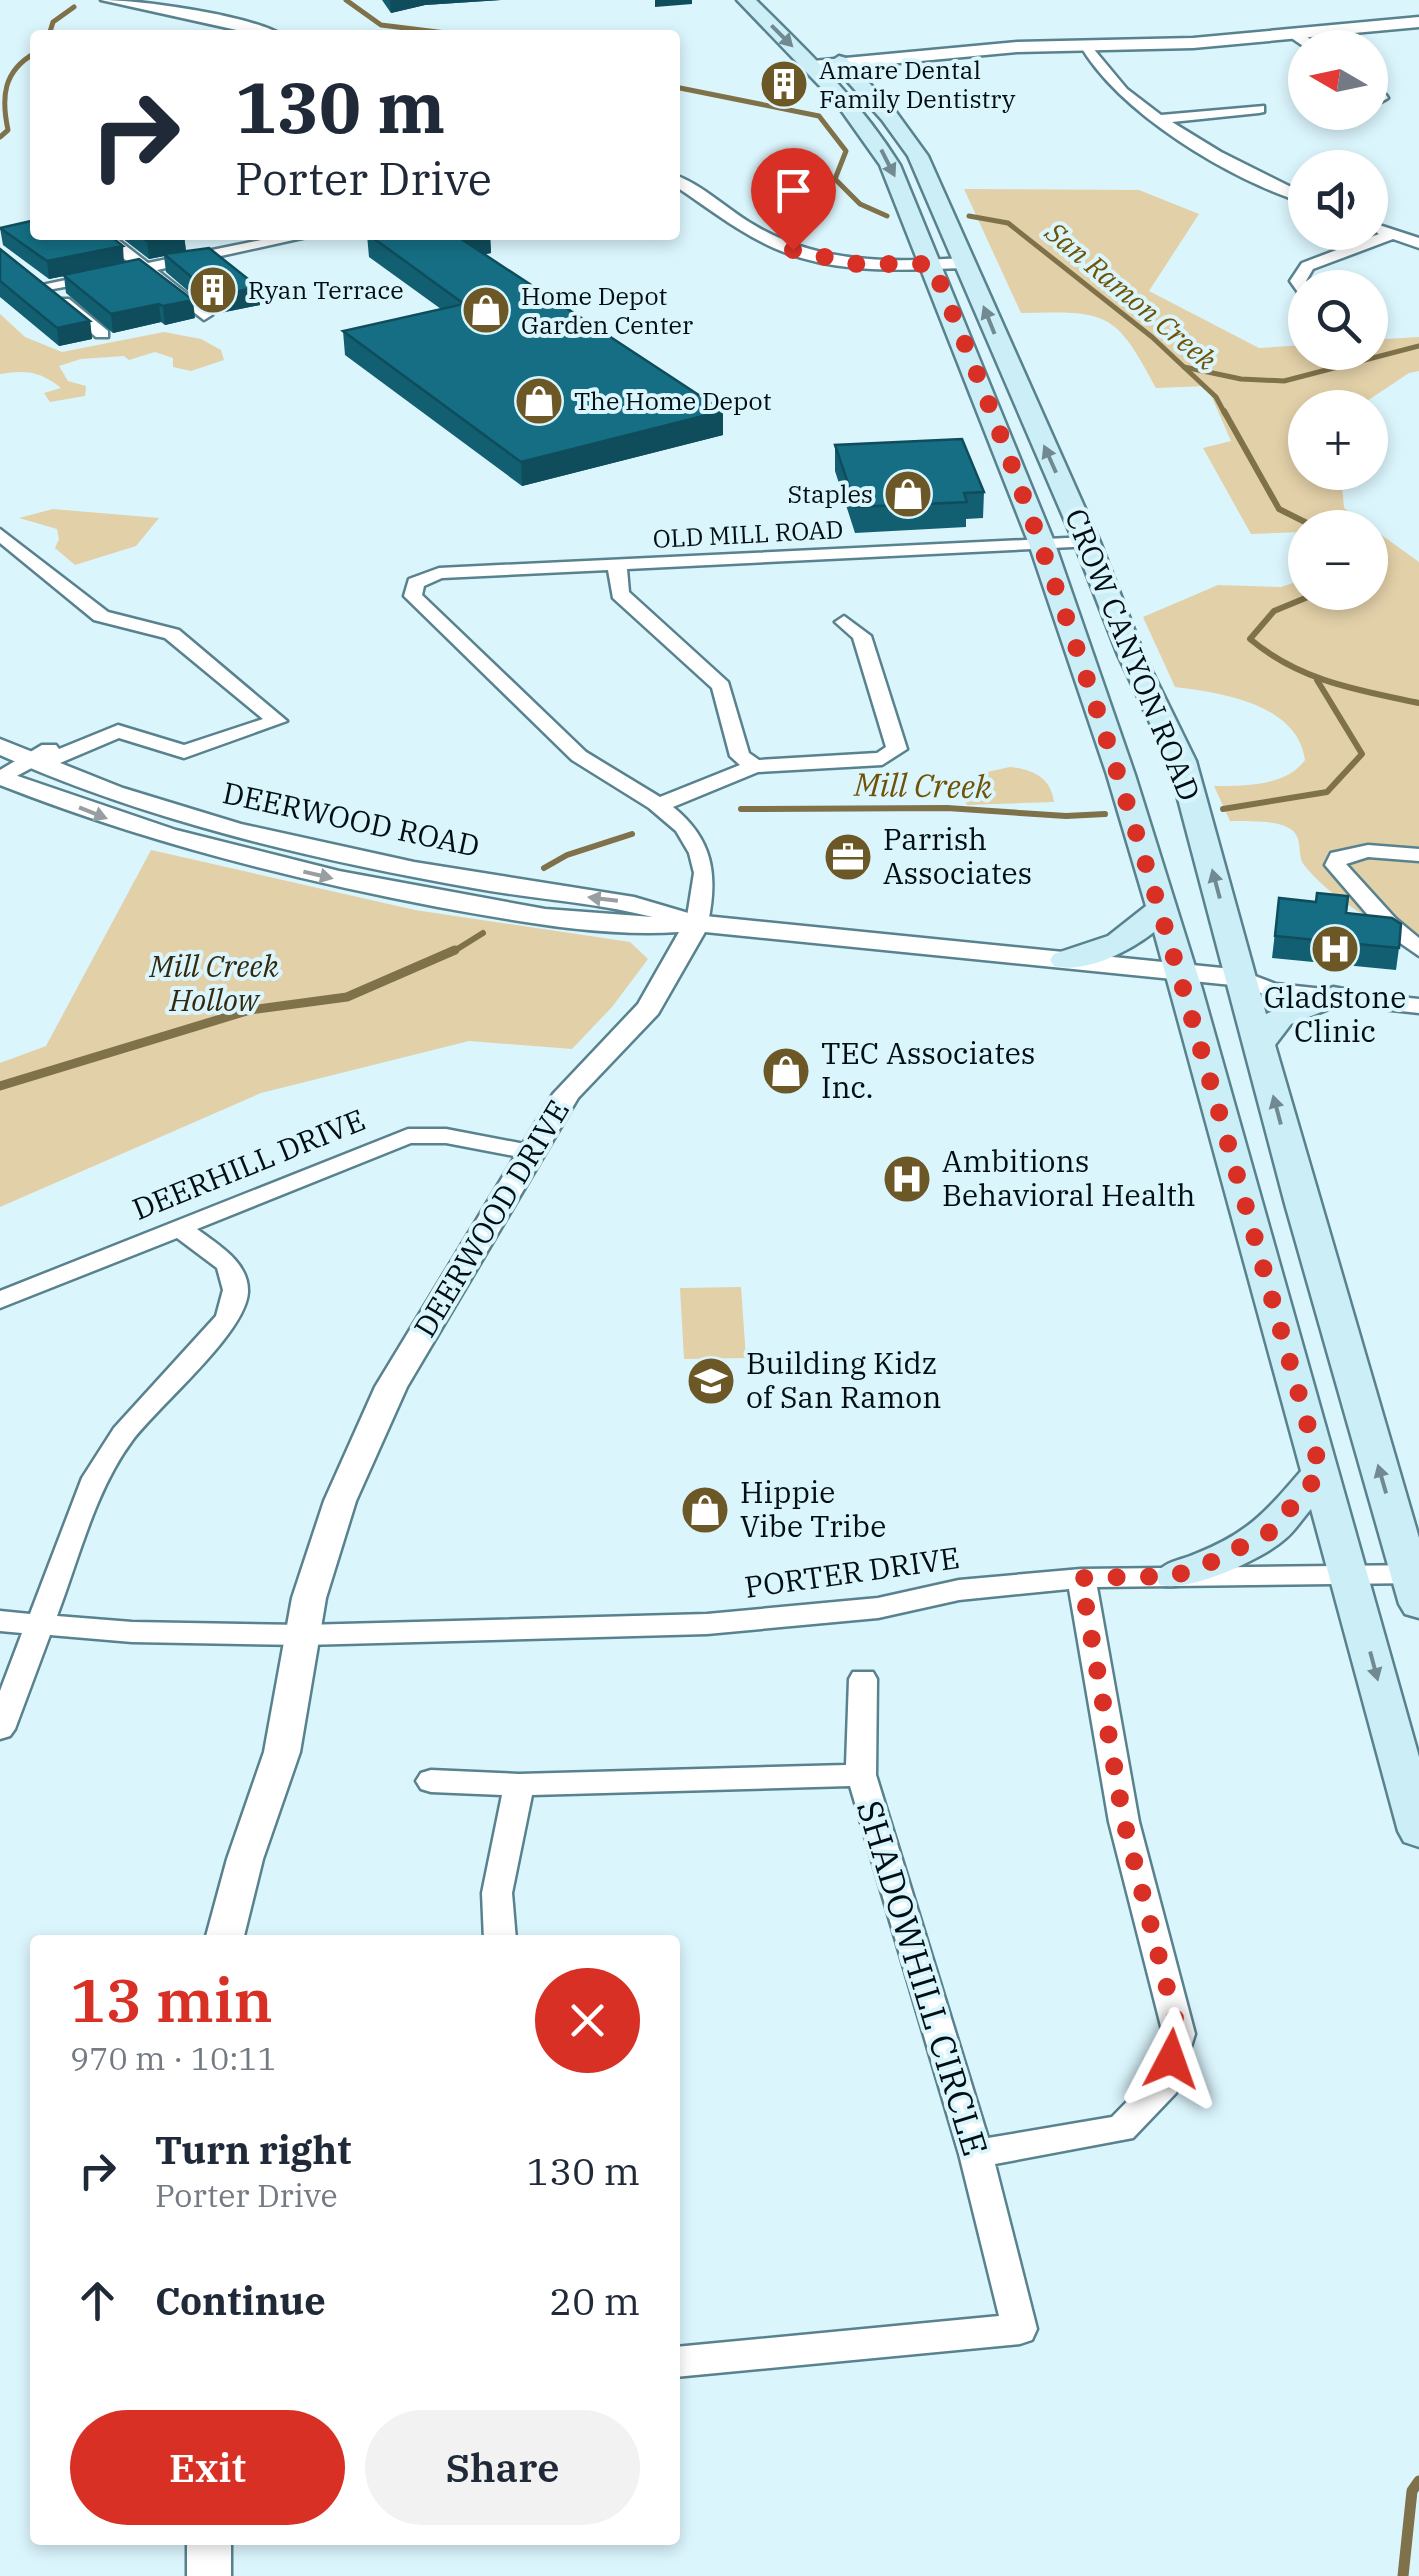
<!DOCTYPE html>
<html lang="en">
<head>
<meta charset="utf-8">
<style>
	:root { --surface:#fff; --page:#f2f2f3; --text:#1f2937; --muted:#747a83; --accent:#d93025 }
	body { margin:0; font-family:"IBM Plex Serif",serif; background:var(--page); color:var(--text); height:100vh; display:flex; flex-direction:column; font-size:38px; white-space:nowrap }
	* { box-sizing:border-box; margin:0 }
	p { font-size:32px; color:var(--muted) }
	.icon { flex:none; width:55px; height:55px; fill:none; stroke:currentColor; stroke-width:2; stroke-linecap:round; stroke-linejoin:round }
	.map { position:relative; flex:1; overflow:hidden }
	.side { position:absolute; left:30px; top:1935px; width:650px; height:610px; display:flex; flex-direction:column; background:var(--surface); border-radius:10px; box-shadow:0 5px 15px #0003 }
	.side>* { flex:none }
	.guide { position:absolute; left:30px; top:30px; width:650px; height:210px; border-radius:10px; box-shadow:0 5px 15px #0003; background:#fff; color:var(--text); overflow:hidden }
	.needle { width:65px; rotate:279deg }
	.buttons { position:absolute; left:1288px; top:30px; display:grid; gap:20px }
	.buttons a { display:grid; place-items:center; width:100px; height:100px; border-radius:50%; background:var(--surface); box-shadow:0 5px 15px #0003; font-size:50px }
	.pin { position:absolute; display:grid; place-items:center; width:85px; height:85px; color:#fff; margin:-102px -42px; border-radius:50% 50% 50% 0; rotate:-45deg; box-shadow:0 0 10px #0007 }
	.pin .icon { rotate:45deg }
	.me { position:absolute; width:110px; margin:-55px; rotate:4deg; stroke-linejoin:round; filter:drop-shadow(0 0 8px #0008) }
	.turn { display:flex; align-items:center; gap:35px; height:210px; padding:0 40px; font-size:45px }
	.turn .icon { width:130px; height:130px; stroke-width:2.5 }
	.turn b { display:block; font-size:70px; line-height:85px }
	.round { display:grid; place-items:center; flex:none; width:105px; height:105px; border-radius:52px; background:var(--page) }
	.overview { display:flex; align-items:center; justify-content:space-between; height:170px; padding:0 40px }
	h1 { font-size:60px; font-weight:600; line-height:75px; color:var(--accent) }
	.button { display:flex; gap:20px; margin-top:auto; padding:20px 40px }
	.button a { flex:1; height:115px; border-radius:60px; background:var(--accent); color:#fff; font-size:40px; font-weight:600; line-height:115px; text-align:center }
	.button a+a { background:var(--page); color:var(--text) }
	ul { padding:0; list-style:none }
	li { display:flex; align-items:center; gap:30px; height:130px; padding:0 40px }
	li div { flex:1 }
	li b { display:block; font-size:38px }
	li em { font-style:normal }
	.map>svg:first-child { display:block }
	.green { fill:#e2d0a8 }
	.lines { fill:none; stroke-linecap:round; stroke-linejoin:round }
	.stream-far3 { stroke:#7f7149; stroke-width:5 }
	.stream-far2 { stroke:#7f7149; stroke-width:6 }
	.stream-far1 { stroke:#7f7149; stroke-width:9 }
	.stream { stroke:#7f7149; stroke-width:11 }
	.minor-casing { stroke:#58828e; stroke-width:5 }
	.tertiary-casing { stroke:#58828e; stroke-width:5 }
	.secondary-casing { stroke:#58828e; stroke-width:5 }
	.minor { fill:#fff; fill-rule:evenodd }
	.tertiary { fill:#fff; fill-rule:evenodd }
	.secondary { fill:#cceef7; fill-rule:evenodd }
	.wall { fill:#125f71 }
	.shaded-wall { fill:#0f4d5c }
	.building { fill:#156e83; stroke:#0f4d5c; stroke-width:2.5 }
	.oneway { fill:#718a91 }
	.oneway2 { fill:#999fa1 }
	.route { stroke:#d93025; stroke-width:18; stroke-dasharray:0 32.4 }
	.labels { text-anchor:middle; stroke-width:8; stroke-linejoin:round; paint-order:stroke }
	.far-poi-label { font-size:25px; fill:#010f14; stroke:#dbf5fd; text-anchor:start }
	.far-street-label { font-size:25px; fill:#010f14; stroke:#dbf5fd }
	.far-water-label { font-size:28px; font-style:italic; fill:#6e5306; stroke:#dbf5fd }
	.street-label { font-size:30px; fill:#010f14; stroke:#dbf5fd }
	.poi-label { font-size:30px; fill:#010f14; stroke:#dbf5fd; text-anchor:start }
	.park-label { font-size:30px; font-style:italic; fill:#34290d; stroke:#dbf5fd }
	.water-label { font-size:32px; font-style:italic; fill:#6e5306; stroke:#dbf5fd }
	.near-street-label { font-size:35px; fill:#010f14; stroke:#dbf5fd }
</style>
</head>
<body>
<div class="map">
<svg width="1419" height="2576" viewBox="0 0 1419 2576">
	<rect width="100%" height="100%" fill="#dbf5fd"/>
	<g class="green">
		<path d="M 964,189 L 1139,190 L 1199,214 L 1149,291 L 1259,348 L 1305,345 L 1305,352 L 1370,352 L 1370,340 L 1419,337 L 1419,371 L 1409,373 L 1358,407 L 1305,408 L 1305,472 L 1341,473 L 1344,508 L 1419,562 L 1419,944 C 1378,924 1334,902 1304,865 C 1297,856 1303,839 1292,830 C 1277,819 1248,822 1230,821 L 1214,786 C 1244,786 1287,786 1305,760 C 1297,704 1223,693 1175,687 L 1143,617 L 1218,585 L 1281,587 L 1305,579 L 1305,592 L 1370,592 L 1370,528 L 1305,528 L 1305,536 L 1302,532 L 1251,534 L 1203,448 L 1231,441 L 1207,386 L 1156,388 C 1115,311 1108,311 1021,313 Z"/>
		<path d="M 0,314 L 25,337 L 62,352 L 164,332 L 201,339 L 221,350 L 224,360 L 191,371 L 173,367 L 173,358 L 155,352 L 129,360 L 124,356 L 81,359 L 59,366 L 68,381 L 86,386 L 85,396 L 50,402 L 44,393 L 61,388 C 40,371 26,370 0,374 Z"/>
		<polygon points="53,509 159,518 136,546 75,565 55,548 59,539 57,529 19,518"/>
		<path d="M 1010,767 C 1032,769 1051,777 1054,802 L 967,805 L 960,791 L 987,779 L 987,772 Z"/>
		<polygon points="151,850 415,910 630,942 648,959 612,1007 572,1049 469,1041 261,1093 0,1207 0,1063 46,1046"/>
		<polygon points="741,1287 746,1358 684,1359 680,1288"/>
	</g>
	<g class="lines">
		<g class="stream-far3">
			<polyline points="346,0 381,25 462,35"/>
			<polyline points="49,35 53,22 74,7"/>
			<polyline points="675,87 819,116 846,151 835,179 860,204 887,216"/>
			<path d="M 0,137 L 8,130 C 1,97 3,71 35,53"/>
			<polyline points="969,216 1008,223 1152,337 1216,397 1225,414"/>
			<polyline points="1184,367 1241,379 1284,381 1419,346"/>
		</g>
		<g class="stream-far2">
			<polyline points="1224,411 1279,509 1317,528"/>
			<path d="M 1320,592 L 1274,611 L 1250,639 C 1300,681 1357,690 1419,703"/>
			<polyline points="741,809 947,808 1066,816 1105,814"/>
			<polyline points="1223,809 1327,792 1362,754 1317,680"/>
			<polyline points="544,868 567,855 632,834"/>
			<polyline points="451,953 483,933"/>
		</g>
		<polyline class="stream-far1" points="0,1086 250,1010 347,997 455,950"/>
		<polyline class="stream" points="1403,2576 1412,2491 1419,2481"/>
		<g class="minor-casing">
			<g id="minor">
				<path d="M 101,0 C 141,0 249,15 282,35 L 259,35 Z"/>
				<polygon points="1290,31 1300,31 1321,48 1306,48 1290,37"/>
				<path d="M 1087,41 L 1127,89 L 1161,115 L 1264,106 L 1264,112 L 1259,113 L 1172,122 L 1221,152 L 1305,194 L 1305,203 C 1230,180 1119,113 1080,45 Z"/>
				<polygon points="1370,91 1386,95 1388,98 1381,102 1370,99"/>
				<path d="M 675,175 C 703,185 728,210 754,225 C 821,265 891,262 966,258 L 974,263 L 966,268 C 901,270 835,275 774,248 C 738,232 707,207 675,186 Z"/>
				<polygon points="1379,225 1419,238 1419,248 1393,239 1313,269 1306,281 1310,288 1305,288 1305,297 1300,295 1290,281 1302,263 1379,234 1372,229"/>
				<polygon points="95,235 112,235 148,263 286,235 316,235 157,270 210,312 212,315 204,320 142,273 42,291 42,285 133,266"/>
				<polygon points="57,299 69,299 108,331 108,337 96,337 57,305"/>
				<polygon points="0,529 108,612 179,630 287,721 184,758 119,738 60,763 39,764 0,785 0,770 42,745 56,745 59,749 118,725 184,745 263,719 165,638 94,620 0,543"/>
				<path d="M 1087,537 L 1096,542 L 1093,546 L 627,569 L 629,592 L 728,682 L 749,753 L 759,760 L 877,753 L 886,747 L 853,638 L 835,622 L 844,616 L 871,636 L 907,749 L 882,765 L 758,772 L 673,807 C 713,839 718,875 708,923 L 697,929 L 686,923 L 694,873 L 689,853 L 676,831 L 649,808 L 572,760 L 404,596 L 409,579 L 439,568 ZM 608,570 L 613,598 L 712,688 L 730,756 L 740,765 L 660,797 L 586,752 L 422,595 L 424,586 L 442,578 Z"/>
				<polygon points="1368,845 1419,849 1419,861 1368,857 1346,864 1396,919 1419,938 1419,956 1380,929 1325,865 1331,853"/>
				<polygon points="1242,971 1276,984 1419,999 1419,1013 1272,997 1234,983 1231,978 1234,973"/>
				<path d="M 408,1129 L 446,1129 L 530,1145 L 542,1152 L 530,1159 L 446,1143 L 411,1143 L 197,1229 C 218,1245 249,1262 248,1292 C 246,1333 159,1405 132,1441 C 95,1491 79,1558 57,1616 L 132,1622 L 304,1625 L 707,1614 L 878,1598 L 959,1580 L 1081,1569 L 1419,1565 L 1419,1583 L 1097,1587 L 1139,1822 L 1195,2034 L 1176,2093 L 1133,2138 L 995,2164 L 1037,2329 L 1032,2340 L 1020,2344 L 675,2377 L 675,2347 L 999,2316 L 959,2154 L 850,1786 L 532,1795 L 512,1893 L 516,1940 L 484,1940 L 482,1893 L 502,1795 L 431,1792 L 421,1789 L 416,1781 L 421,1773 L 431,1770 L 519,1774 L 846,1765 L 849,1679 L 853,1672 L 873,1672 L 877,1679 L 876,1775 L 988,2138 L 1112,2117 L 1150,2078 L 1163,2034 L 1109,1822 L 1069,1589 L 959,1600 L 878,1618 L 707,1634 L 304,1645 L 132,1642 L 50,1635 L 15,1729 L 10,1736 L 0,1739 L 0,1691 L 22,1633 L 0,1631 L 0,1611 L 30,1614 L 82,1478 L 114,1428 L 216,1316 L 223,1290 L 217,1268 L 177,1238 L 0,1308 L 0,1291 Z"/>
			</g>
		</g>
		<g class="tertiary-casing">
			<g id="tertiary">
				<polygon points="1419,17 1419,27 1193,48 1017,52 813,71 805,66 813,61 1017,42 1193,38"/>
				<path d="M 0,739 L 123,788 L 241,824 L 414,862 L 634,897 L 695,915 L 1242,970 L 1255,978 L 1242,986 L 705,932 L 658,1014 L 578,1098 L 407,1387 L 356,1501 L 326,1598 L 300,1752 L 263,1859 L 243,1940 L 205,1940 L 227,1859 L 264,1752 L 292,1598 L 324,1501 L 375,1387 L 553,1094 L 638,1004 L 679,932 C 598,937 517,921 438,907 C 288,878 142,841 0,785 L 0,770 L 176,830 L 339,871 L 545,909 L 653,917 C 594,902 533,899 473,888 C 311,859 151,822 0,755 Z"/>
				<rect x="187" y="2540" width="44" height="36"/>
			</g>
		</g>
		<g class="secondary-casing">
			<g id="secondary">
				<path d="M 737,0 L 756,0 C 809,52 861,102 900,165 L 1055,544 L 1135,775 L 1202,989 L 1419,1757 L 1419,1847 L 1404,1842 L 1398,1831 L 1311,1509 C 1302,1519 1295,1531 1285,1539 C 1263,1559 1188,1593 1160,1585 L 1155,1576 C 1163,1561 1180,1561 1195,1554 C 1248,1533 1265,1513 1301,1471 L 1154,932 C 1130,951 1085,974 1054,966 L 1050,960 L 1054,954 L 1108,936 L 1146,906 L 1107,775 L 1029,544 L 880,165 L 836,103 Z"/>
				<polygon points="839,56 846,58 896,112 928,156 1100,542 1144,655 1196,761 1266,1014 1333,987 1344,989 1349,996 1344,1003 1291,1024 1275,1045 1419,1538 1419,1618 1405,1614 1399,1604 1285,1204 1168,761 1118,655 1074,542 908,156 882,120 830,62"/>
			</g>
		</g>
		<use href="#minor" class="minor"/>
		<use href="#tertiary" class="tertiary"/>
		<use href="#secondary" class="secondary"/>
	</g>
	<g class="wall">
		<polygon points="382,0 501,0 425,5 391,13"/>
		<polygon points="0,228 124,262 195,318 165,325 161,322 113,333 66,293 64,276 49,279 3,245"/>
		<polygon points="118,235 184,235 186,251 258,287 260,305 215,314 166,272 164,256 149,259"/>
		<polygon points="367,235 490,235 491,253 484,254 723,435 522,486 345,355 343,331 441,309 369,257"/>
		<polygon points="0,249 90,321 92,339 59,346 0,297"/>
		<polygon points="835,445 984,492 983,518 966,519 966,527 855,533 835,471"/>
		<polygon points="1279,898 1399,948 1396,970 1272,958"/>
	</g>
	<g class="shaded-wall">
		<polygon points="390,0 501,0 425,5 391,13"/>
		<polygon points="655,0 692,0 692,4 655,7"/>
		<polygon points="178,235 184,235 186,252 149,259 147,241"/>
		<polygon points="469,235 490,235 491,253 459,260 458,237"/>
		<polygon points="123,246 124,264 49,279 47,261"/>
		<polygon points="258,287 260,305 215,314 214,296"/>
		<polygon points="193,300 195,318 165,325 163,306"/>
		<polygon points="159,304 161,322 113,333 111,314"/>
		<polygon points="90,321 92,339 59,346 57,328"/>
		<polygon points="723,411 723,435 522,486 521,462"/>
	</g>
	<g class="building">
		<polygon points="35,220 35,235 109,235 123,246 47,261 0,228"/>
		<polygon points="139,235 178,235 147,241"/>
		<polygon points="369,235 469,235 458,237 723,411 521,462 343,331 464,304"/>
		<polygon points="209,248 258,287 214,296 164,254"/>
		<polygon points="0,249 90,321 57,328 0,281"/>
		<polygon points="139,259 193,300 163,306 159,304 111,314 63,275"/>
		<polygon points="962,439 984,492 964,493 967,502 856,507 835,445"/>
		<polygon points="1317,893 1348,896 1346,913 1392,918 1401,924 1399,948 1275,936 1279,898 1316,902"/>
	</g>
	<defs><path id="oneway-solid" d="M-6-.8H1V-3.2L6.5 0L1 3.2V.8H-6Z" transform="scale(2.5)"/></defs>
	<g class="oneway">
		<use href="#oneway-solid" transform="translate(782 36) rotate(45)"/>
		<use href="#oneway-solid" transform="translate(888 163) rotate(63)"/>
		<use href="#oneway-solid" transform="translate(989 320) rotate(-112)"/>
		<use href="#oneway-solid" transform="translate(1050 459) rotate(-114)"/>
		<use href="#oneway-solid" transform="translate(1216 884) rotate(-105)"/>
		<use href="#oneway-solid" transform="translate(1277 1110) rotate(-105)"/>
		<use href="#oneway-solid" transform="translate(1382 1479) rotate(-106)"/>
		<use href="#oneway-solid" transform="translate(1374 1666) rotate(75)"/>
	</g>
	<g class="oneway2">
		<use href="#oneway-solid" transform="translate(93 813) rotate(22)"/>
		<use href="#oneway-solid" transform="translate(318 875) rotate(13)"/>
		<use href="#oneway-solid" transform="translate(603 899) rotate(-173)"/>
	</g>
	<g class="lines">
		<path class="route" d="M 793,250 L 857,264 L 932,264 C 1098,656 1205,1065 1321,1472 L 1270,1532 L 1211,1562 L 1174,1576 L 1081,1578 L 1124,1822 L 1179,2034 L 1171,2059"/>
	</g>
	<defs>
		<g id="building-disc" transform="scale(2.5)"><circle r="9.5" fill="#6c5826" stroke="#dbf5fd"/><path d="M-4-6H4V6H1V3H-1V6H-4ZM-2.5-4.3h1.7v1.8h-1.7ZM.8-4.3h1.7v1.8H.8ZM-2.5-1h1.7V.8h-1.7ZM.8-1h1.7V.8H.8Z" fill="#fff"/></g>
		<g id="shop-disc" transform="scale(2.5)"><circle r="9.5" fill="#6c5826" stroke="#dbf5fd"/><path d="M-5-2.5h2.3a2.7 3.5 0 0 1 5.4 0H5L5.5 6h-11ZM-1.5-2.5h3a1.5 2.3 0 0 0-3 0Z" fill="#fff"/></g>
		<g id="office-disc" transform="scale(2.5)"><circle r="9.5" fill="#6c5826" stroke="#dbf5fd"/><path d="M-6-3h4V-5.5h4V-3h4V5H-6ZM-1-4.5V-3h2v-1.5ZM-6 0V1H6V0Z" fill="#fff"/></g>
		<g id="hospital-disc" transform="scale(2.5)"><circle r="9.5" fill="#6c5826" stroke="#dbf5fd"/><path d="M-5-5h3v3.5h4V-5h3V5h-3V1.5h-4V5h-3Z" fill="#fff"/></g>
		<g id="school-disc" transform="scale(2.5)"><circle r="9.5" fill="#6c5826" stroke="#dbf5fd"/><path d="M0-5L7-2L0 1L-7-2ZM-4 1L0 2.5L4 1V4Q0 6-4 4Z" fill="#fff"/></g>
	</defs>
	<g fill-rule="evenodd">
		<use href="#building-disc" x="784" y="84"/>
		<use href="#building-disc" x="213" y="290"/>
		<use href="#shop-disc" x="486" y="310"/>
		<use href="#shop-disc" x="539" y="401"/>
		<use href="#shop-disc" x="908" y="494"/>
		<use href="#office-disc" x="848" y="857"/>
		<use href="#hospital-disc" x="1335" y="949"/>
		<use href="#shop-disc" x="786" y="1071"/>
		<use href="#hospital-disc" x="907" y="1179"/>
		<use href="#school-disc" x="711" y="1381"/>
		<use href="#shop-disc" x="705" y="1510"/>
	</g>
	<g class="labels">
		<g class="far-poi-label">
			<text x="819" y="79">Amare Dental<tspan x="819" dy="29">Family Dentistry</tspan></text>
			<text x="248" y="299">Ryan Terrace</text>
			<text x="521" y="305">Home Depot<tspan x="521" dy="29">Garden Center</tspan></text>
			<text x="574" y="410">The Home Depot</text>
			<text x="873" y="503" text-anchor="end">Staples</text>
		</g>
		<g class="far-street-label">
			<text transform="translate(748 534) rotate(-3)" y="9">OLD MILL ROAD</text>
		</g>
		<g class="far-water-label">
			<text transform="translate(1131 296) rotate(40)" y="10">San Ramon Creek</text>
		</g>
		<g class="street-label">
			<text transform="translate(1132 655) rotate(68)" y="10">CROW CANYON ROAD</text>
			<text transform="translate(351 820) rotate(12)" y="10">DEERWOOD ROAD</text>
			<text transform="translate(249 1165) rotate(-22)" y="10">DEERHILL DRIVE</text>
			<text transform="translate(492 1219) rotate(-59)" y="10">DEERWOOD DRIVE</text>
			<text transform="translate(852 1573) rotate(-8)" y="10">PORTER DRIVE</text>
		</g>
		<g class="poi-label">
			<text x="883" y="850">Parrish<tspan x="883" dy="34">Associates</tspan></text>
			<text x="1335" y="1008" text-anchor="middle">Gladstone<tspan x="1335" dy="34">Clinic</tspan></text>
			<text x="821" y="1064">TEC Associates<tspan x="821" dy="34">Inc.</tspan></text>
			<text x="942" y="1172">Ambitions<tspan x="942" dy="34">Behavioral Health</tspan></text>
			<text x="746" y="1374">Building Kidz<tspan x="746" dy="34">of San Ramon</tspan></text>
			<text x="740" y="1503">Hippie<tspan x="740" dy="34">Vibe Tribe</tspan></text>
		</g>
		<g class="park-label">
			<text x="214" y="977">Mill Creek<tspan x="214" dy="34">Hollow</tspan></text>
		</g>
		<g class="water-label">
			<text transform="translate(923 786) rotate(1)" y="11">Mill Creek</text>
		</g>
		<g class="near-street-label">
			<text transform="translate(922 1978) rotate(73)" y="12">SHADOWHILL CIRCLE</text>
		</g>
	</g>
</svg>
<div class="buttons">
<a><svg class="needle" viewBox="-14 -14 28 28"><path d="M0-13l5 13h-10z" fill="#e53935"/><path d="M0 13l5-13h-10z" fill="#747a83"/></svg></a>
<a><svg class="icon" aria-label="sound" viewBox="0 0 24 24"><path d="M4 9h4l5-4v14l-5-4H4zM17 9q2 3 0 6"/></svg></a>
<a><svg class="icon" aria-label="search" viewBox="0 0 24 24"><circle cx="10" cy="10" r="6"/><path d="M15 15l6 6"/></svg></a>
<a>+</a>
<a>−</a>
</div>
<div class="pin" style="left:793px;top:250px;background:#d93025"><svg class="icon" aria-label="arrive" viewBox="0 0 24 24"><path d="M6 21V4h12l-3 4 3 4H6"/></svg></div>
<svg class="me" style="left:1171px;top:2059px" viewBox="-20 -20 40 40"><path d="M0-17L14 15 0 8-14 15z" fill="#d93025" stroke="#fff" stroke-width="4"/></svg>
<div class="guide">
<div class="turn"><svg class="icon" aria-label="right" viewBox="0 0 24 24"><path d="M7 20v-9h11M14 6l5 5-5 5"/></svg><div><b>130 m</b>Porter Drive</div></div>
</div>
<section class="side">
<div class="overview"><div><h1>13 min</h1><p>970 m · 10:11</p></div><a class="round" style="background:#d93025;color:#fff"><svg class="icon" aria-label="close" viewBox="0 0 24 24"><path d="M6 6l12 12M18 6L6 18"/></svg></a></div>
<ul>
<li><svg class="icon" aria-label="right" viewBox="0 0 24 24"><path d="M7 20v-9h11M14 6l5 5-5 5"/></svg><div><b>Turn right</b><p>Porter Drive</p></div><em>130 m</em></li>
<li><svg class="icon" aria-label="ahead" viewBox="0 0 24 24"><path d="M12 20V5M6 11l6-6 6 6"/></svg><div><b>Continue</b></div><em>20 m</em></li>
</ul>
<div class="button"><a>Exit</a><a>Share</a></div>
</section>
</div>
</body>
</html>
